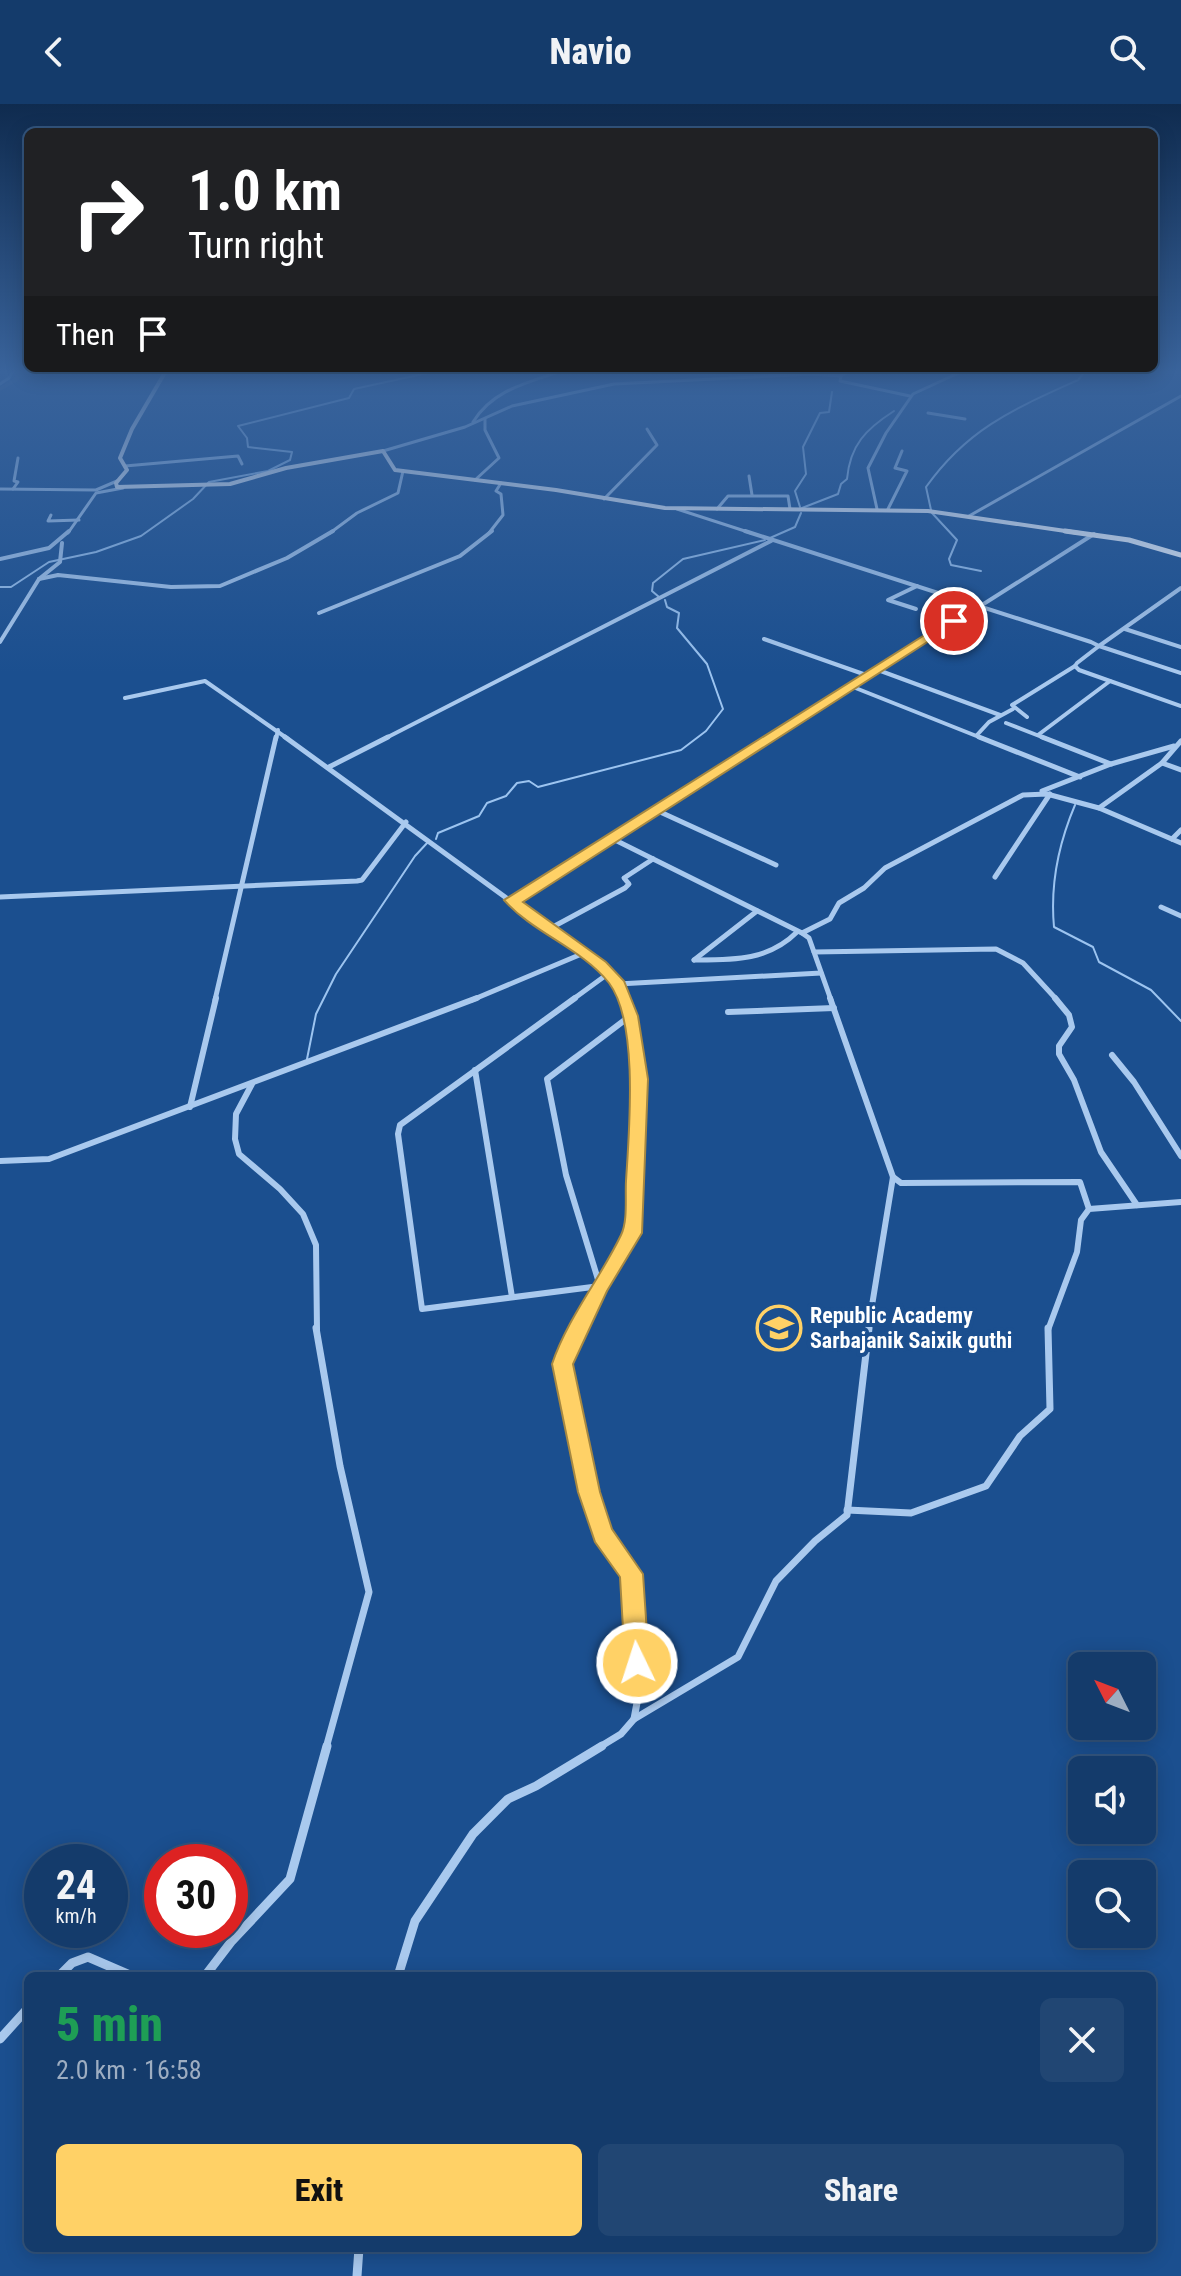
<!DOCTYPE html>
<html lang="en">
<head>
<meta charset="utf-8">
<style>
	:root { --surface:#143b6b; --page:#214673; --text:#f1f3f6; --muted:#9dadc1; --line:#33557e; --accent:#ffd166 }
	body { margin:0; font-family:"Roboto Condensed",sans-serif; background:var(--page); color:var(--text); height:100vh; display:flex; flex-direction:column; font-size:30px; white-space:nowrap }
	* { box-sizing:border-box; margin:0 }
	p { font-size:26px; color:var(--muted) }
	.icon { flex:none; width:44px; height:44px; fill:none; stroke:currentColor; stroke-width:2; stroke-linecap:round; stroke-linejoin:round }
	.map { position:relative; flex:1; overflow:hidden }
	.panel { position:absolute; left:24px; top:1868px; width:1132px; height:280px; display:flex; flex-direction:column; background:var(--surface); border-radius:12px; box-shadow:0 4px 20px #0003,0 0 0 2px var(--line) }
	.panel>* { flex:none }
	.top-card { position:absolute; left:24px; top:24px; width:1134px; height:244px; border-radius:12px; box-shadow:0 4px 20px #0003,0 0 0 2px var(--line); background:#202124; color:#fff; overflow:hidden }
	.needle { width:52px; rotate:312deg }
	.controls { position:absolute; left:1068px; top:1548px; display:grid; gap:16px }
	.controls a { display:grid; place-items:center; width:88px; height:88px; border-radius:12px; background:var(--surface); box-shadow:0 4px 20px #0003,0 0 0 2px var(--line); font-size:40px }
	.speed { position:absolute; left:24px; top:1740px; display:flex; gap:16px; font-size:40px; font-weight:700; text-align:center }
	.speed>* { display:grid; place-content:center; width:104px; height:104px; border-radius:50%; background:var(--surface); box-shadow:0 4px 20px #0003,0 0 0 2px var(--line); line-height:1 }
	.speed small { font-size:20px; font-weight:400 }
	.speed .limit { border:12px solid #d22; background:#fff; color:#111 }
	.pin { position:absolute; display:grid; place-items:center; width:68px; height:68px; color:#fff; margin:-34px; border:4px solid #fff; border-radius:50%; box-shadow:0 2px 8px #0007 }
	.me { position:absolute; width:88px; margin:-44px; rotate:356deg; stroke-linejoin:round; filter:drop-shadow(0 0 6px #0008) }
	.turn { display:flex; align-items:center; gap:28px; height:168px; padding:0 32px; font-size:36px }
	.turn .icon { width:104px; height:104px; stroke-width:2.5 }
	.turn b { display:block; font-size:56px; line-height:68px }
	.then { display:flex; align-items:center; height:76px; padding:0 32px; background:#0003; gap:16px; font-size:30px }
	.round { display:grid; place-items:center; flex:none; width:84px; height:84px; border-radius:12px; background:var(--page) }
	.overview { display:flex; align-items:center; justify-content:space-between; height:136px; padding:0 32px }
	h1 { font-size:48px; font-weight:800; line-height:60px; color:#1e9e55 }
	.action { display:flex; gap:16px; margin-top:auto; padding:16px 32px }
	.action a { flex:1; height:92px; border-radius:12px; background:var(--accent); color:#111; font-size:32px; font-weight:800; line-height:92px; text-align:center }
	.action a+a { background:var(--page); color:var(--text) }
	header { display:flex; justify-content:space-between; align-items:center; height:104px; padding:0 32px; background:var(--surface); font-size:36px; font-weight:800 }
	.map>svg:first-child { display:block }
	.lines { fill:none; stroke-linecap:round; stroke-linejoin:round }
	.stream { stroke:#9cc4f0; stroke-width:2 }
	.river { fill:#3c6290; fill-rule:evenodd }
	.minor-far5 { stroke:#a9c9ee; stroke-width:3 }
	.minor-far4 { stroke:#a9c9ee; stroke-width:4 }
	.minor-far3 { stroke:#a9c9ee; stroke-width:5 }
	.minor-far2 { stroke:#a9c9ee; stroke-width:6 }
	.minor-far1 { stroke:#a9c9ee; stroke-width:7 }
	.minor { stroke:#a9c9ee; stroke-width:9 }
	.primary-far1 { stroke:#f0f6ff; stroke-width:4 }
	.primary { stroke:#f0f6ff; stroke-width:5 }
	.route { fill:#ffd166; stroke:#a68842; stroke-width:2 }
	.labels { text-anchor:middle; stroke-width:8; stroke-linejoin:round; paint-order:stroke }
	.poi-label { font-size:22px; font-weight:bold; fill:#fff; stroke:#1b4f8f; text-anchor:start }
</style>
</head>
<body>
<header><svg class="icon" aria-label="back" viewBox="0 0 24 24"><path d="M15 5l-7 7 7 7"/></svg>Navio<svg class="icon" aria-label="search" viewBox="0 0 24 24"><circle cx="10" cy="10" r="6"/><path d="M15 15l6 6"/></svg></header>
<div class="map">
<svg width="1181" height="2172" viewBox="0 0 1181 2172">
	<rect width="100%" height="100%" fill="#1b4f8f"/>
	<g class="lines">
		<g class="stream">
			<polyline points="800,403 795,387 806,370 803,343 820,309 829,308 832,288"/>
			<path d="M 802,404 L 838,390 L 841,380 L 847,375 C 850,341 866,325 894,307"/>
			<path d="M 931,406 L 926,383 C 968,324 1014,305 1078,276 L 1087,265"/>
			<polyline points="932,409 957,436 949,455 951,461 981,467"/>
			<polyline points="770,434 795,423 801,409"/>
			<polyline points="0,483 11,483 49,458 96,448 141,432 193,395 209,378 268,367 290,356 292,348 248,343 247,334 238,322 349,294 354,285 446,265"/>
			<polyline points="659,493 652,487 653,479 683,455 765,436"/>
			<path d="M 1075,701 C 1058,741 1050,780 1054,823 L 1093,843 L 1099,858 L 1151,886 L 1181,917"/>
			<polyline points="436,735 438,729 479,712 487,699 506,692 517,679 529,677 538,683 681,646 706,627 723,605 707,560 677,524 679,509 667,503 665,496"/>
			<polyline points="307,955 316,910 336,870 415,752 428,738"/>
		</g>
		<polygon class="river" points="21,265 27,265 16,278 0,287 0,283 12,276"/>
		<g class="minor-far5">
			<polyline points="311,265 320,268 330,265"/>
			<polyline points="166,268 201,265"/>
			<polyline points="841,272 840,277 910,292"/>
			<polyline points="0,280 9,274 14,265"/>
			<polyline points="928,309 965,315"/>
			<path d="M 473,318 C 494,284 531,278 567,265"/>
			<polyline points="383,347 465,323 512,302 614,280 811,270 841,272 852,265"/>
			<polyline points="125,362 238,352 242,360"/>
			<polyline points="749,372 752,391"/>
			<polyline points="475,376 499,354 485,326 485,315"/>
			<polyline points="0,385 96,386 117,377"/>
			<polyline points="13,385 18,378 14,377 18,354"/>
			<polyline points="604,395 657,341 647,325"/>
			<polyline points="677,405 751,429"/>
			<polyline points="717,405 728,392 788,392 790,405"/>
			<polyline points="877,405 868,364 886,329 913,290 967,265"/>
			<polyline points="888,405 907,367 895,364 902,347"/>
			<polyline points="51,411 48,417 79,416"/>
			<polyline points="969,412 1181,292"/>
			<polyline points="68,429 96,389 123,384"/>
			<polyline points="330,429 357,409 398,389 403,367"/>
			<polyline points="489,429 503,411 501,390 496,387 501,379"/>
		</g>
		<g class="minor-far4">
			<polyline points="745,427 1091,538 1099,542 1077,559 1075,562 1079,566 1181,602"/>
			<polyline points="0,455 49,444 69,427"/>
			<polyline points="39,475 58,471 171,483 220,482 287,454 333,427"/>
			<polyline points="916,505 888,496 917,482"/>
			<polyline points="319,509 460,452 492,427"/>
			<polyline points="1125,525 1181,543"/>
			<polyline points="764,535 869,572"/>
			<polyline points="0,538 39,475 60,458 62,439"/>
			<polyline points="1099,542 1181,484"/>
			<polyline points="1099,542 1181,569"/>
			<polyline points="878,566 1000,611"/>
			<polyline points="853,583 984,635"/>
			<polyline points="125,594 205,577 288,635"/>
			<polyline points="1027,613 1012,601 1075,562"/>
			<polyline points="1006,619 1047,635"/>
			<polyline points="977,631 989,618 1013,605"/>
			<polyline points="1038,631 1110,577"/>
			<polyline points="276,635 278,626"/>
			<polyline points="384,635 771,437"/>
			<polyline points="771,635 1094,430"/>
		</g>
		<g class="minor-far3">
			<polyline points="285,633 600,862 618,880 624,896"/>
			<polyline points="979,633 1080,673"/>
			<polyline points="1042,633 1111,660"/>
			<polyline points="1181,637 1162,659 1181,666"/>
			<polyline points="329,663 388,633"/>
			<polyline points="1042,687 1111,660 1174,642"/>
			<polyline points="1099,704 1181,739"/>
			<polyline points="658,707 776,761"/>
			<polyline points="613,735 802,829"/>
			<polyline points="1172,735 1181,726"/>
			<polyline points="995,773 1050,690"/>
			<polyline points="0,793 357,777 362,776 406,718"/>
			<polyline points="511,796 516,797 774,633"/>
			<polyline points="1161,803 1181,812"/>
			<polyline points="549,825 625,784 629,780 624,774 653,755"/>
			<polyline points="814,848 996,845 1023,859 1057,896"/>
			<path d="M 694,856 C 733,856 768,857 797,828"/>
			<polyline points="694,856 757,807"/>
			<polyline points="618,880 821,869"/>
			<polyline points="215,896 276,633"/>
			<polyline points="472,896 584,849"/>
			<polyline points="572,896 609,869"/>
			<polyline points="831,896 809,834 802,829 830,815 839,799 864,784 885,764 1023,691 1047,690 1099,704 1162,659"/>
		</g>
		<g class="minor-far2">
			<polyline points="575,894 400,1021 398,1030 422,1205 600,1182 566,1071 547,975 630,912"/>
			<polyline points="830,894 893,1073 868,1226"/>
			<polyline points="1055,894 1069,911 1072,923 1059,942 1059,950 1074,976 1101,1048 1137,1101"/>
			<polyline points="728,908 834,904"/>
			<polyline points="1112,951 1134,978 1181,1052"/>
			<polyline points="475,966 512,1193"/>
			<polyline points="252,980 236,1010 235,1035 239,1050 280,1085 303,1110 316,1141 317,1226"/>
			<polyline points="190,1003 216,894"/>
			<polyline points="0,1057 49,1055 477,894"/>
			<polyline points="893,1073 901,1079 1080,1078 1089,1105"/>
			<polyline points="577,1226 632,1129 640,975 630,912 623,894"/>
			<polyline points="1048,1226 1077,1148 1081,1116 1089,1105 1181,1098"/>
		</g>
		<g class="minor-far1">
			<polyline points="316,1224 340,1362 369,1488 326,1644"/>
			<polyline points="578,1224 563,1260 589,1388 603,1430 631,1470 639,1588 634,1615 621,1630 598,1644"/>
			<polyline points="847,1406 911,1409 986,1382 1020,1332 1050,1305 1048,1224"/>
			<polyline points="634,1615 738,1553 776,1477 815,1437 847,1411 869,1224"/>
		</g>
		<g class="minor">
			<polyline points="59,1872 72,1859 88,1853 132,1872"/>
			<polyline points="205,1872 231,1838 290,1775 327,1642"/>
			<polyline points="398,1872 415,1817 473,1730 508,1695 536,1682 602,1642"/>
			<polyline points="0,1935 28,1904"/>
			<polyline points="357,2172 359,2144"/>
		</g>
		<polyline class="primary-far1" points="167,265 132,325 120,354 127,366 116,379 117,383 230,380 286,364 383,347 395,366 556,386 665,404 928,407 1079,429"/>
		<polyline class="primary" points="1065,427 1129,436 1181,451"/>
	</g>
	<linearGradient id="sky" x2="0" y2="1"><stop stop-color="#0f2b4f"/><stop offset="0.47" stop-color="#39639b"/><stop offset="1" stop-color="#39639b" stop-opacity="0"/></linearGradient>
	<rect width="1181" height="569" fill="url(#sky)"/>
	<path class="route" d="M 950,515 L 960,517 L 523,798 L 606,858 L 624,877 L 638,912 L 648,975 L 642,1129 L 607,1187 L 573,1260 L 600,1388 L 612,1425 L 643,1470 L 649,1559 L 646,1567 L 637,1571 L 628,1567 L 625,1559 L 620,1473 L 595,1438 L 578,1388 L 552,1260 C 568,1213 600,1175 621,1131 C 628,1117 625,1093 626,1077 C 629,1028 639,919 609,879 C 581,844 533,829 504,796 Z"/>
	<defs>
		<g id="school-ring" transform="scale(2.3)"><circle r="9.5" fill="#1b4f8f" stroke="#ffd166" stroke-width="1.5"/><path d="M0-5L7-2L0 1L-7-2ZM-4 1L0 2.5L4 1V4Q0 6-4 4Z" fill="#ffd166"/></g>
	</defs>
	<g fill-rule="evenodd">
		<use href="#school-ring" x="779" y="1224"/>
	</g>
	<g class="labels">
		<g class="poi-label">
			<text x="810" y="1219">Republic Academy<tspan x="810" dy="25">Sarbajanik Saixik guthi</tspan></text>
		</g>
	</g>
</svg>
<div class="controls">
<a><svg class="needle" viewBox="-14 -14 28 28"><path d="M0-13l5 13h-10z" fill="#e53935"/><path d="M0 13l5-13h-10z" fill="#9dadc1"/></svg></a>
<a><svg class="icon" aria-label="sound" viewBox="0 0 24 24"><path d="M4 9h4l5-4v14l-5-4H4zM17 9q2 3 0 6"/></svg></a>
<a><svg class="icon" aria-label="search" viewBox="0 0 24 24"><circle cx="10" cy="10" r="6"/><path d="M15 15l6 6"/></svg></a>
</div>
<div class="speed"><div>24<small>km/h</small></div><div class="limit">30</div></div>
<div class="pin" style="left:954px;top:517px;background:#d93025"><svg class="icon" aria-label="arrive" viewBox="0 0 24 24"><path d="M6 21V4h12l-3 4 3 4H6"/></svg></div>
<svg class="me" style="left:637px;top:1559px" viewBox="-20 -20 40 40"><circle r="17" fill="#ffd166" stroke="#fff" stroke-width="3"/><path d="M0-11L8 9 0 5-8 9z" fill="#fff"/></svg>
<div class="top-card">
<div class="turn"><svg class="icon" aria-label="right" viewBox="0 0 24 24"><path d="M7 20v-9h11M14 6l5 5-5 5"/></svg><div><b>1.0 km</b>Turn right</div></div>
<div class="then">Then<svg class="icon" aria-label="arrive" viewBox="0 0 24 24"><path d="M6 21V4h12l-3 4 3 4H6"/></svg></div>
</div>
<section class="panel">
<div class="overview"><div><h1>5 min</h1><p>2.0 km · 16:58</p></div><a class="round"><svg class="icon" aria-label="close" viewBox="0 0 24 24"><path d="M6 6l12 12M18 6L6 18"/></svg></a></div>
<div class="action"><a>Exit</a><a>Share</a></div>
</section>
</div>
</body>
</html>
